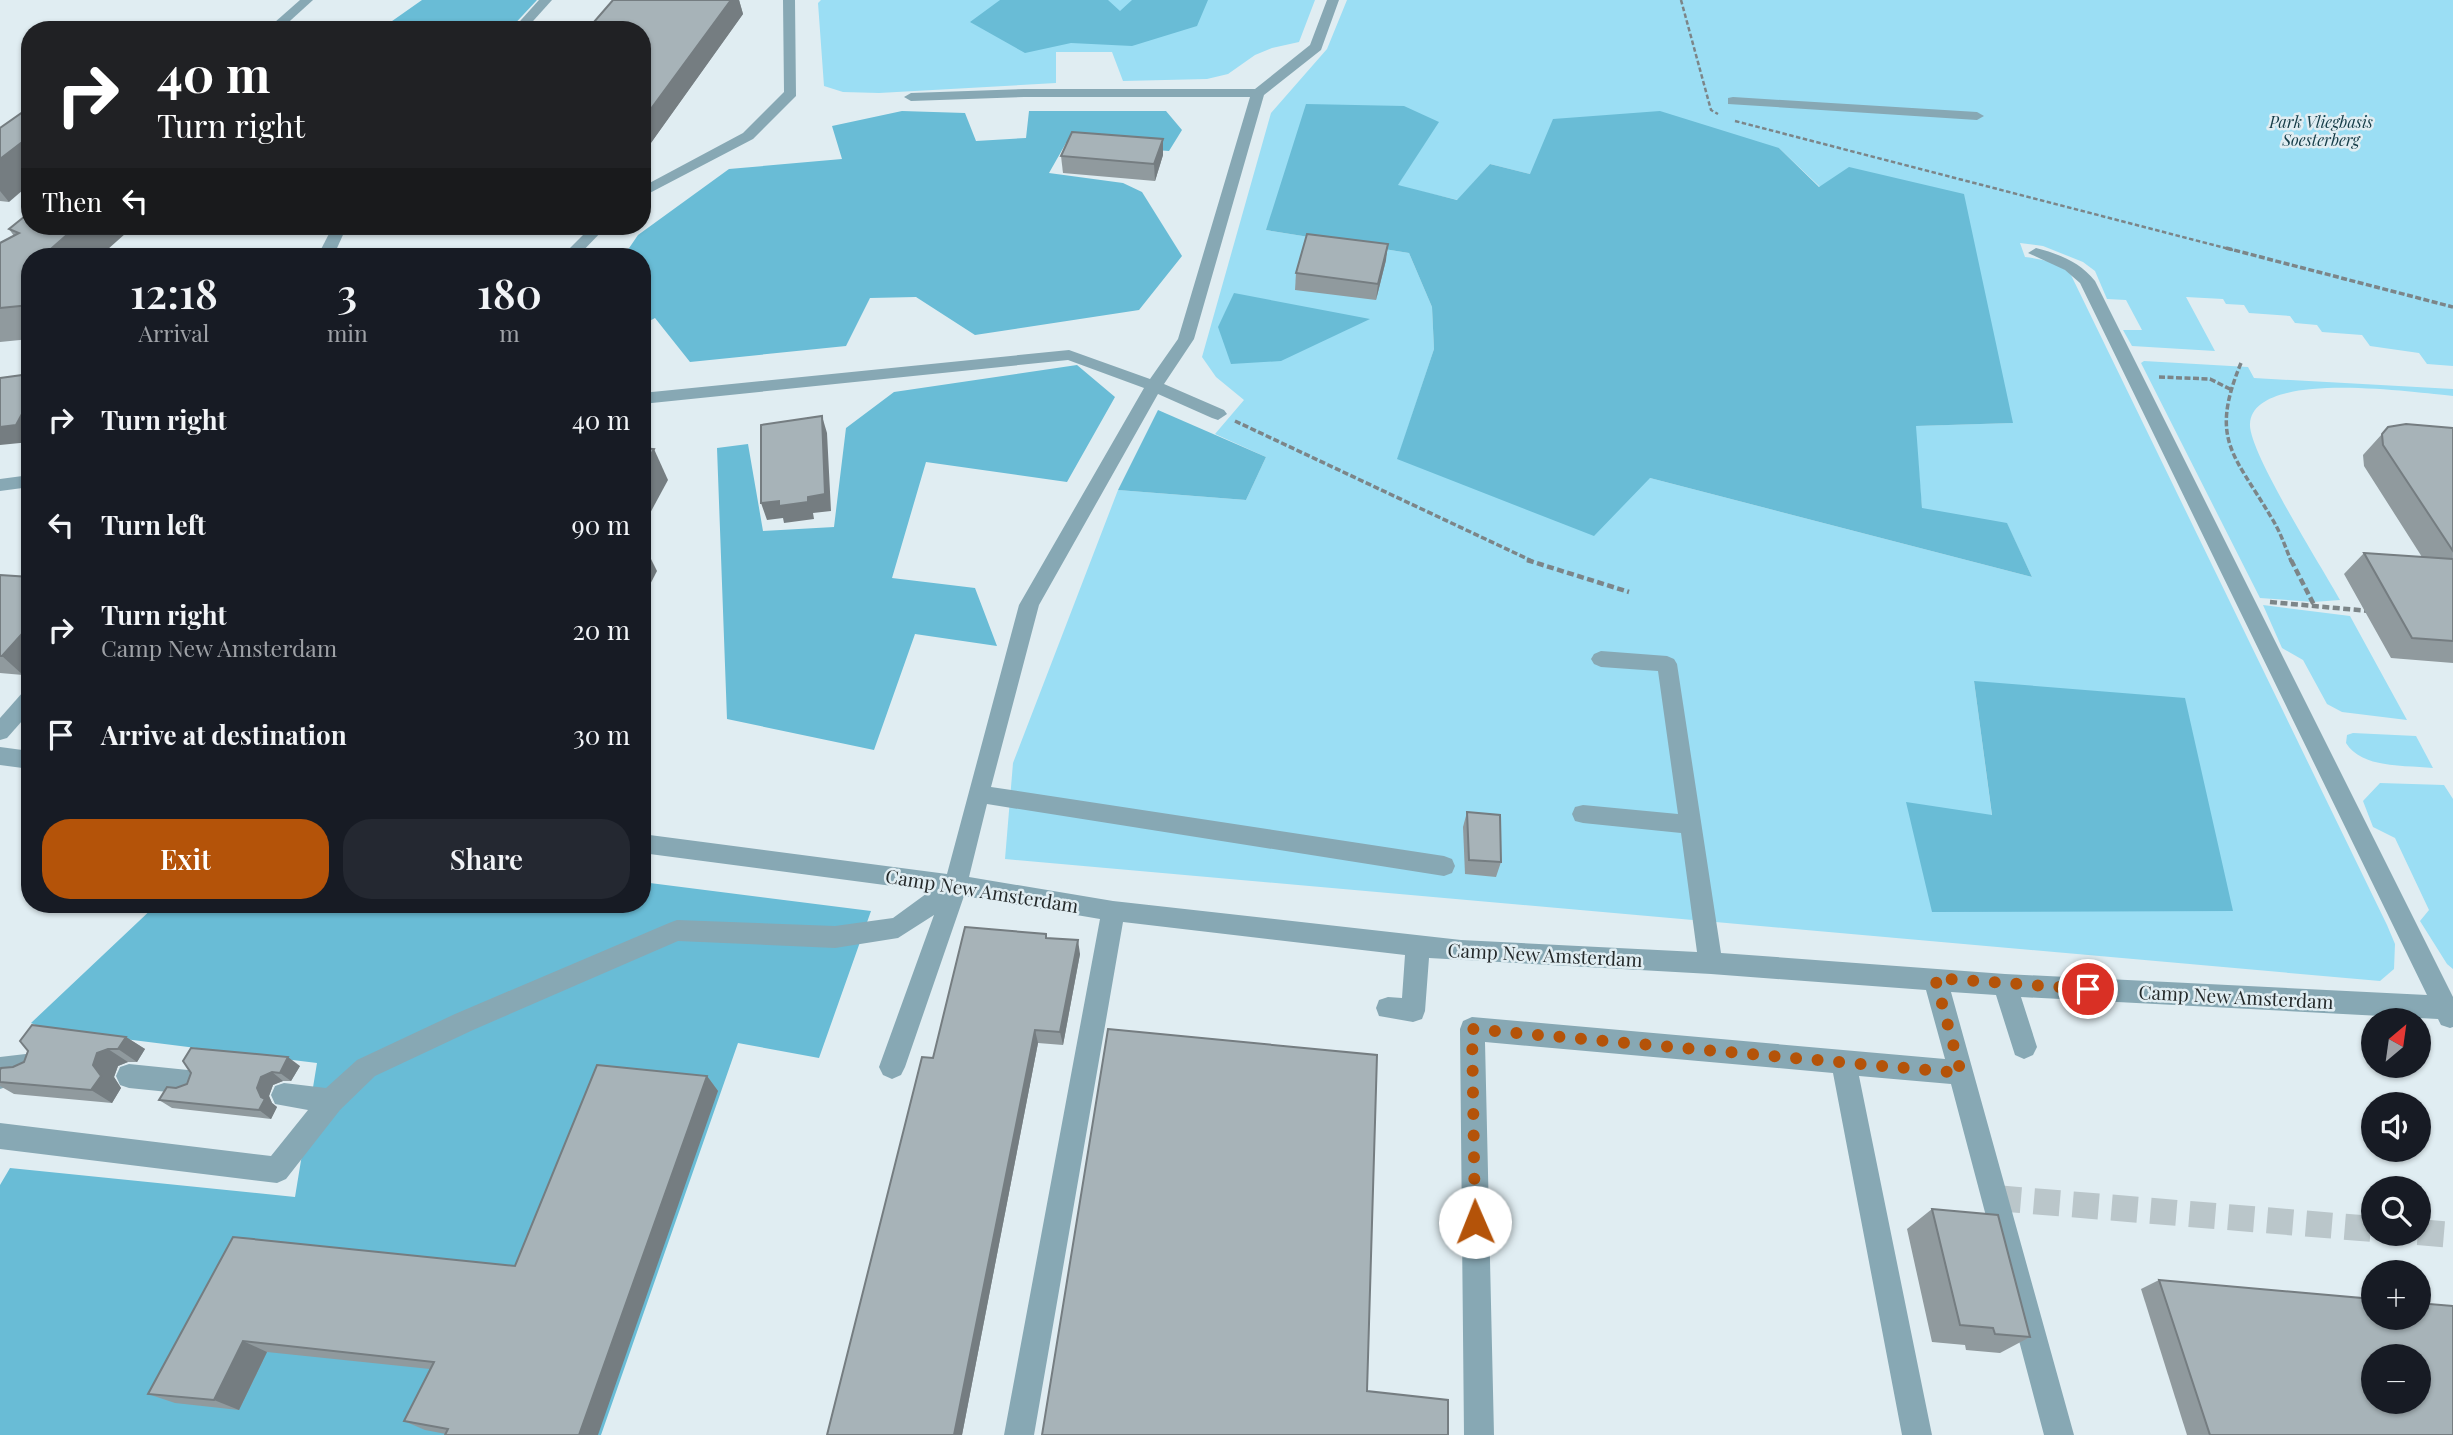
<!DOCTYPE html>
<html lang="en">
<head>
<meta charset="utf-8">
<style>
	:root { --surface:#171b24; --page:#242831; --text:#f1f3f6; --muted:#9ea1a6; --accent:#b45309 }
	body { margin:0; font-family:"Playfair Display",serif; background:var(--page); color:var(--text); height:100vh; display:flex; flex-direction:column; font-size:26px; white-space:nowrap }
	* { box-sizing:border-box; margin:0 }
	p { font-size:23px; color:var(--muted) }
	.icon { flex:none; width:38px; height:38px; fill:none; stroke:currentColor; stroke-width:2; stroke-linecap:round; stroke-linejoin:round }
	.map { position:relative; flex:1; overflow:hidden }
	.sheet { position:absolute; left:21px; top:248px; width:630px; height:665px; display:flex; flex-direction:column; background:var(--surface); border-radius:28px; box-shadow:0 2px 5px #0004 }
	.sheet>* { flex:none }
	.top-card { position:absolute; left:21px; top:21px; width:630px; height:214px; border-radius:28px; box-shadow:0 2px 5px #0004; background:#202124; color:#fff; overflow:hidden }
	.needle { width:46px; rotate:29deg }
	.tools { position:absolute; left:2361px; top:1008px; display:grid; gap:14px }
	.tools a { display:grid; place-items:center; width:70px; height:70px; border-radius:50%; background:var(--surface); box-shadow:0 2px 5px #0004; font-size:35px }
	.pin { position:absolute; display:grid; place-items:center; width:60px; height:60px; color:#fff; margin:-30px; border:4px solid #fff; border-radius:50%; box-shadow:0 2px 7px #0007 }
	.me { position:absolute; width:77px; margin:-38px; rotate:359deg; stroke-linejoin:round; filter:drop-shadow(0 0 5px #0008) }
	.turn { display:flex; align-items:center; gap:24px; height:147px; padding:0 21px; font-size:32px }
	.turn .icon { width:91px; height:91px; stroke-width:2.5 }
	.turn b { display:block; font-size:49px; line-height:60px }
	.then { display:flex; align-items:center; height:66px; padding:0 21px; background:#0003; gap:14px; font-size:26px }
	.eta { display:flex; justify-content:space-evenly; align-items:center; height:119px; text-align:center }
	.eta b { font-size:42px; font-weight:600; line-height:49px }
	.action { display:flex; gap:14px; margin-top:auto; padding:14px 21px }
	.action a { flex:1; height:80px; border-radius:28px; background:var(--accent); color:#fff; font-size:28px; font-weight:600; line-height:80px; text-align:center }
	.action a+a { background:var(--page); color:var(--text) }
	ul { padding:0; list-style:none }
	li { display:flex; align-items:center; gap:21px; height:105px; padding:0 21px }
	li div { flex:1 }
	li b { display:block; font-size:26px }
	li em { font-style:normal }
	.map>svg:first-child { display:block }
	.green { fill:#9bdef4; fill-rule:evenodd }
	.forest { fill:#69bcd6 }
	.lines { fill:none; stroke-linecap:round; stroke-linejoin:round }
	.minor-tunnel { stroke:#bac6ca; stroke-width:26; stroke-dasharray:26 13; stroke-linecap:butt }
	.path-far2 { stroke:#7c8588; stroke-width:2.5; stroke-dasharray:4.5 2.5; stroke-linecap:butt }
	.path-far1 { stroke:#7c8588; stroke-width:3.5; stroke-dasharray:6 2.5; stroke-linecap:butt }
	.path { stroke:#7c8588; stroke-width:4.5; stroke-dasharray:7 3.5; stroke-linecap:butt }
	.minor { fill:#87a8b4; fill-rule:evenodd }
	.wall { fill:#909a9e }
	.shaded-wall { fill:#757d81 }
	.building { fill:#a7b3b8; stroke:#757d81; stroke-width:2; fill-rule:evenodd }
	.route { stroke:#b45309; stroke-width:12; stroke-dasharray:0 21.6 }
	.labels { text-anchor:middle; stroke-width:5; stroke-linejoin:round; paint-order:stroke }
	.far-park-label { font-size:16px; font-style:italic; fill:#153c47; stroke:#e0edf2 }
	.street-label { font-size:19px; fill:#24292a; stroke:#e0edf2 }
</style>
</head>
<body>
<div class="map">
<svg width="2453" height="1435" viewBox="0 0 2453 1435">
	<rect width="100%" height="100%" fill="#e0edf2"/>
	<g class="green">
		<polygon points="821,0 1315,0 1299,42 1272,48 1255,55 1228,74 1207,79 1123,81 1112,52 1056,52 1056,83 879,93 843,92 824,86 818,3"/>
		<path d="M 1347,0 L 2453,0 L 2453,366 L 2427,364 L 2419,353 L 2370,346 L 2362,335 L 2322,332 L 2317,325 L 2295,323 L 2290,316 L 2249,313 L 2244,305 L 2226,304 L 2223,299 L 2186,297 L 2215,351 L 2132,346 L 2123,330 L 2142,330 L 2126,300 L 2107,299 L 2095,271 L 2083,262 L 2043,246 L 2020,243 L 2025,257 C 2041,259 2060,262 2071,275 L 2387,925 L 2395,944 L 2394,969 L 2380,981 L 1005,859 L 1013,763 L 1118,490 L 1246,500 L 1266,457 L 1215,434 L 1244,400 L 1216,377 L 1202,357 L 1271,113 L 1327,49 ZM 1438,122 L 1397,186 L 1458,200 L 1490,164 L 1530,174 L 1779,148 L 1820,187 L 2012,423 L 1915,426 L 1922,509 L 2007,524 L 2032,577 L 1650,478 L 1398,458 L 1434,349 L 1432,307 L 1409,253 L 1266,230 ZM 1974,681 L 2232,911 L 1906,803 L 1992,816 Z"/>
		<path d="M 2144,361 L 2248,367 L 2254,378 L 2453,389 L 2453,396 C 2415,393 2253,368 2250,424 C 2248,451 2323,569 2340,600 L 2313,602 L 2260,598 L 2141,363 Z"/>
		<polygon points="2263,605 2350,616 2407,720 2342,712 2327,704 2303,660 2282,648"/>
		<path d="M 2353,733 L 2416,736 L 2433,768 C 2406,765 2362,769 2346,743 L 2347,735 Z"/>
		<polygon points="2380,783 2444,785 2453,799 2453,969 2447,964 2420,921 2429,910 2395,838 2373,827 2363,801"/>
	</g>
	<g class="forest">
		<polygon points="422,0 537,0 509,30 373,30 385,26"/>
		<polygon points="1000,0 1108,0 1120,11 1132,0 1208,0 1197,26 1132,46 1071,43 1025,53 970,22"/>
		<polygon points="1306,104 1404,106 1439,122 1398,185 1457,200 1490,164 1530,174 1553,119 1660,111 1779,148 1819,187 1849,167 1964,194 2013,423 1916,426 1922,508 2007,523 2032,577 1650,478 1594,536 1397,459 1434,349 1432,307 1409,253 1266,230"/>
		<polygon points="902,111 965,113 976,141 1026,138 1029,111 1166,111 1182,130 1169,151 1066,143 1049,173 1123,183 1142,192 1182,256 1139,310 975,335 916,297 870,298 846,346 690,362 655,318 642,325 642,257 623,257 638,235 729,169 842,159 832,126"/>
		<polygon points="1234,293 1370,319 1281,361 1231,364 1218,327"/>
		<polygon points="1077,365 1115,397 1067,482 926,462 892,578 975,588 997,646 915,634 874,750 727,719 717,448 748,444 763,531 834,527 846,428 894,392"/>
		<polygon points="1158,410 1266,457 1246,500 1118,490"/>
		<polygon points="1974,681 2185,698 2233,911 1932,912 1906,802 1992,815"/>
		<polygon points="642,882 871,911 819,1058 738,1043 601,1435 0,1435 0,1185 10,1168 295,1197 317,1063 45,1029 31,1023 156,905 642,905"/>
	</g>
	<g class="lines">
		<g class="minor-tunnel">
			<polyline points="1995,1198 2373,1229"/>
			<polyline points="2418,1232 2453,1235"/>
		</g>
		<g class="path-far2">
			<polyline points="1681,0 1711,110 1718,114"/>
			<polyline points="1735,121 2233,250"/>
		</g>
		<g class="path-far1">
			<polyline points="2226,248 2453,307"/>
			<path d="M 2241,363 C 2209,440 2234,454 2271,517 C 2280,531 2285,546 2291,561"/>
			<polyline points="2159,377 2210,379 2232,390"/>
			<polyline points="1235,421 1532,561"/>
		</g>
		<g class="path">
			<polyline points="1527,560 1629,592"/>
			<polyline points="2291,560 2314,605"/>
			<polyline points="2270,602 2369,611"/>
		</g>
		<g class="minor">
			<polygon points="300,0 313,0 280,30 266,30"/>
			<polygon points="539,0 552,0 525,30 512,30"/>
			<polygon points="783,0 795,0 796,96 753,139 642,197 642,187 743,133 784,92"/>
			<path d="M 1327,0 L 1339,0 L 1321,50 L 1264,95 L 1194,339 L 1164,384 L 1224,410 L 1227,414 L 1218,420 L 1212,418 L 1158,394 L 1039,605 L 991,787 L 1444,856 L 1452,859 L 1455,866 L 1452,873 L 1444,876 L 987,804 L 969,877 L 1113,901 L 1461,940 L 1697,952 L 1681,833 L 1583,823 L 1575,821 L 1572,814 L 1575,807 L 1583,805 L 1678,814 L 1658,671 L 1601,667 L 1594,664 L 1591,659 L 1594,654 L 1601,651 L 1667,656 L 1674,659 L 1677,664 L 1721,953 L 2005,974 L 2427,995 L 2080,283 L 2065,270 L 2028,253 L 2036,248 C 2059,254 2080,262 2095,281 L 2453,997 L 2453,1027 L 2450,1028 L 2441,1025 L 2438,1019 L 2021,997 L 2037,1047 L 2033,1055 L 2024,1059 L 2015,1055 L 1996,995 L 1951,992 L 2074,1435 L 2044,1435 L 1951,1084 L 1859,1076 L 1932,1435 L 1902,1435 L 1833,1073 L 1485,1042 L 1494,1435 L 1464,1435 L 1460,1029 L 1463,1021 L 1472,1017 L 1945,1059 L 1926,990 L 1711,974 L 1429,958 L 1425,1011 L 1422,1019 L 1413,1022 L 1379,1016 L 1376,1008 L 1379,1000 L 1388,997 L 1402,998 L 1405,955 L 1123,922 L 1034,1435 L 1004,1435 L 1100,919 L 964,896 L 905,1067 L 901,1075 L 892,1079 L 883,1075 L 879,1067 L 934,915 L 898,938 L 835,948 L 678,941 L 473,1030 L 375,1076 L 340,1110 L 286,1179 L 277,1183 L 0,1149 L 0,1123 L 271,1156 L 308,1110 L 275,1104 L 271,1095 L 275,1086 L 284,1083 L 326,1088 L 357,1060 L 455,1014 L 669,923 L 677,920 L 835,926 L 893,918 L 930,891 L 642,853 L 642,834 L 947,874 L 1019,605 L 1144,388 L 1068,360 L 642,404 L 642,393 L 1069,350 L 1150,379 L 1178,339 L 1250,97 L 1024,97 L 911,101 L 904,97 L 911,93 L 1024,89 L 1255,89 L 1310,45 Z"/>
			<polygon points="1733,97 1977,112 1984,116 1977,120 1728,104 1728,98"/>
			<polygon points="333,226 347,226 333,257 317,257"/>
			<polygon points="592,226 607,226 577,257 561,257"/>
			<polygon points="30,475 30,487 0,491 0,479"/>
			<polygon points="30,690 30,712 7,738 0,740 0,718 23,692"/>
			<polygon points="0,747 30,751 30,769 0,765"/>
			<polygon points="34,1053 43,1057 47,1065 43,1073 34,1077 14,1078 9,1086 0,1089 0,1057"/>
			<polygon points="129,1064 188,1070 197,1073 201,1082 197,1091 188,1094 129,1088 120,1085 116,1076 120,1067"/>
		</g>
	</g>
	<g class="wall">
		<polygon points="613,0 739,0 743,14 648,147 642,147 642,30"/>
		<polygon points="0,128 9,202 0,201"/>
		<polygon points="1163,155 1155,181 1063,173 1061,156"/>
		<polygon points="30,212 30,339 0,342 0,243 14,236 9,229"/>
		<polygon points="1386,260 1376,300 1295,290 1296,273"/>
		<polygon points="2453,428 2453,663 2391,658 2344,574 2364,553 2422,557 2364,466 2363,455 2382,434"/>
		<polygon points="0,575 23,675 0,673"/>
		<polygon points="1467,812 1501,862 1496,877 1465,874 1463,827"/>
		<polygon points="1047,938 1080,954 1063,1045 1038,1043 962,1435 827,1435 933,1058"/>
		<polygon points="126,1037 145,1049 137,1062 128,1062 118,1066 114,1077 121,1088 112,1103 14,1094 0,1086 0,1070 13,1067 24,1062 28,1051"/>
		<polygon points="300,1066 291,1081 283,1081 273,1085 269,1096 272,1103 277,1107 271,1119 172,1108 159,1100 176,1088 187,1084"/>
		<polygon points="707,1076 718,1091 446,1434 425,1430 404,1421 430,1369 267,1352 239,1410 175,1403 148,1394 233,1237 515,1266"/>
		<polygon points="1932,1209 2030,1337 2000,1353 1966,1350 1965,1345 1932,1342 1907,1229"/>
		<polygon points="2159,1280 2453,1435 2187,1435 2141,1289"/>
	</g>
	<g class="shaded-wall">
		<polygon points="731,0 739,0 743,14 648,147 642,131 642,121"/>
		<polygon points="30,136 30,184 9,202 0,191 0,159"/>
		<polygon points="1163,139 1163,155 1155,181 1154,164"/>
		<polygon points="77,226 134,226 99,257 48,257 45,254"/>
		<polygon points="1388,244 1386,260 1376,300 1378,284"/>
		<polygon points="30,399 30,442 0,445 0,427"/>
		<polygon points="822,416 827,433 831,511 813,513 814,519 784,523 783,518 767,520 761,503"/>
		<polygon points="654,449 668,480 642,528 642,471"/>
		<polygon points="642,541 657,571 642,600"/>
		<polygon points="30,625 30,668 23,675 2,656"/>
		<polygon points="1078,940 1080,954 1063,1045 1060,1032"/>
		<polygon points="1035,1030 1038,1043 962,1435 954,1435"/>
		<polygon points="126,1037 145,1049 137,1062 118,1049"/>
		<polygon points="108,1049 128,1062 118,1066 114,1077 121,1088 112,1103 91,1090 93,1065 97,1053"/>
		<polygon points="288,1057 300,1066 291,1081 280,1073"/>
		<polygon points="272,1072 283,1081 273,1085 269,1096 272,1103 277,1107 271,1119 259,1110 261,1097 257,1088 261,1077"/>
		<polygon points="707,1076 718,1091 598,1435 579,1435"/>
		<polygon points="243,1341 267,1352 239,1410 214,1400"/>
	</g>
	<g class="building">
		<polygon points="613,0 731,0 642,121 642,30 587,30"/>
		<polygon points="30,107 30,136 0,159 0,128"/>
		<polygon points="1072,132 1163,139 1154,164 1061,156"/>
		<polygon points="30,212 30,226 77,226 45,254 54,257 30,257 30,305 0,308 0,243 19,233 9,229"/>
		<polygon points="1307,234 1388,244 1378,284 1296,273"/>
		<polygon points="30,374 30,399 16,425 0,427 0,378"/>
		<polygon points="822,416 825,494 808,497 808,502 779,506 779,501 761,503 761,425"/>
		<polygon points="2406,424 2453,428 2453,551 2383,445 2382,434 2388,427"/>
		<polygon points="642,448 654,449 642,471"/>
		<polygon points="2364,553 2453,559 2453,641 2412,638"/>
		<polygon points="0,575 30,577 30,625 2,656 0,656"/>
		<polygon points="1467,812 1500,815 1501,862 1469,860"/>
		<polygon points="965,927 1046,934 1046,938 1078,940 1060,1032 1035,1030 954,1435 827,1435 922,1057 933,1058"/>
		<polygon points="32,1025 126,1037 118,1049 108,1049 97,1053 93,1065 101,1076 91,1090 0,1082 0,1070 1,1068 13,1067 24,1062 28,1051 20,1041"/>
		<polygon points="1108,1029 1377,1055 1367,1391 1448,1400 1448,1435 1042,1435"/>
		<polygon points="191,1048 288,1057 280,1073 272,1072 261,1077 257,1088 261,1097 265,1099 259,1110 159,1100 167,1087 176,1088 187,1084 191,1073 183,1061"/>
		<polygon points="597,1065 707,1076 579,1435 445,1435 448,1429 404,1421 434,1362 243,1341 214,1400 148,1394 233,1237 515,1266"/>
		<polygon points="1932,1209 1998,1215 2030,1337 1995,1334 1993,1328 1960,1325"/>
		<path d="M 2159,1280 L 2373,1299 L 2373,1318 L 2418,1318 L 2418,1303 L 2453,1306 L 2453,1435 L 2210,1435 ZM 2373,1356 L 2418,1356 L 2418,1402 L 2373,1402 Z"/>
	</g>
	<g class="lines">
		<polyline class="route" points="1475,1222 1472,1029 1961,1073 1935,978 2088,989"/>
	</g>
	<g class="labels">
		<g class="far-park-label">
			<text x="2321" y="128">Park Vliegbasis<tspan x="2321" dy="18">Soesterberg</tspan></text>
		</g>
		<g class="street-label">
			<text transform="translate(982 891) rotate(9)" y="7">Camp New Amsterdam</text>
			<text transform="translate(1545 955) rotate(3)" y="7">Camp New Amsterdam</text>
			<text transform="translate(2236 997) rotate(3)" y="7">Camp New Amsterdam</text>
		</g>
	</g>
</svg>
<div class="tools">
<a><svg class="needle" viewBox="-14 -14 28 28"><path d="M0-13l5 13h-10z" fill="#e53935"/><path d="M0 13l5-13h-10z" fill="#9ea1a6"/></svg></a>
<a><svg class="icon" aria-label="sound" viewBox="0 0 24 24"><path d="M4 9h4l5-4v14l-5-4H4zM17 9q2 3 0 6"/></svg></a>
<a><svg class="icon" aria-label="search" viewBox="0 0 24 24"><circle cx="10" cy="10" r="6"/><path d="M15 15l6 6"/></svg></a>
<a>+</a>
<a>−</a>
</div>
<div class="pin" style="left:2088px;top:989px;background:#d93025"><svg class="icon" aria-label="arrive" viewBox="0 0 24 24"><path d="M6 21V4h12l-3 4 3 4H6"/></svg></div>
<svg class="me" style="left:1475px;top:1222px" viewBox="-20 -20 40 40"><circle r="19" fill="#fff"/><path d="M0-13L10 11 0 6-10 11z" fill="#b45309"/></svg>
<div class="top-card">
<div class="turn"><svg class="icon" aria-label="right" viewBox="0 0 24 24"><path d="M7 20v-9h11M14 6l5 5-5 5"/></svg><div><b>40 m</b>Turn right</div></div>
<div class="then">Then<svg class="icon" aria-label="left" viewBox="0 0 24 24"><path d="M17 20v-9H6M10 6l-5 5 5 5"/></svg></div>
</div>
<section class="sheet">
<div class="eta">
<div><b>12:18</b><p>Arrival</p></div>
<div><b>3</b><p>min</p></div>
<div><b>180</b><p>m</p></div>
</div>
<ul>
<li><svg class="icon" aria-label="right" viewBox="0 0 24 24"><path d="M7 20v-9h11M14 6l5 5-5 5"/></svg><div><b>Turn right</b></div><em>40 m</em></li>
<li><svg class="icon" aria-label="left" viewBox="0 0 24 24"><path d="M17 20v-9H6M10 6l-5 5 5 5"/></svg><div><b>Turn left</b></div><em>90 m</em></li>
<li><svg class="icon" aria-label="right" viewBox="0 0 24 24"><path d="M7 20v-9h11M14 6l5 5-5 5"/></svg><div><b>Turn right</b><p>Camp New Amsterdam</p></div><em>20 m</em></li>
<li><svg class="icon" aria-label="arrive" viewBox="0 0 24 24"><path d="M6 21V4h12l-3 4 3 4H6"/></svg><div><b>Arrive at destination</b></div><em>30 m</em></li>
</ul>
<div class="action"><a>Exit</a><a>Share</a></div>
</section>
</div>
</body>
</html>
